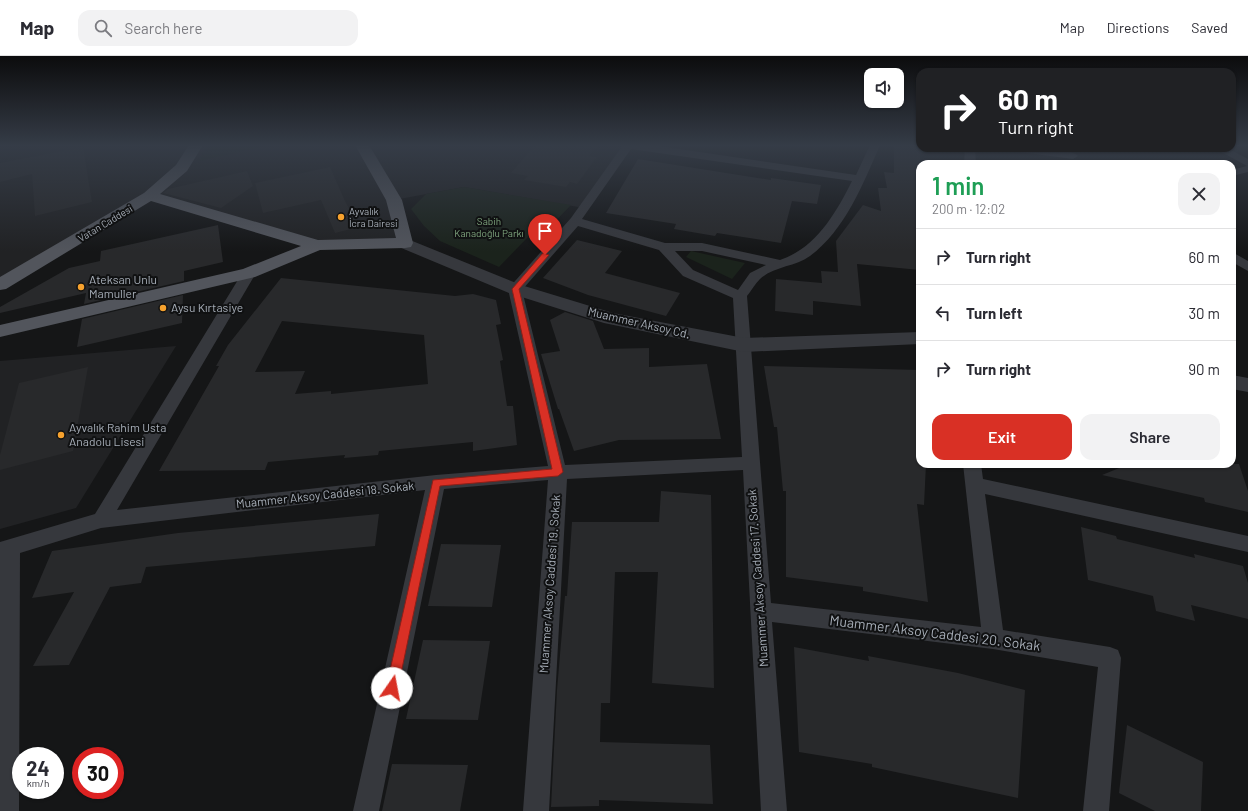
<!DOCTYPE html>
<html lang="en">
<head>
<meta charset="utf-8">
<style>
	:root { --surface:#fff; --page:#f2f2f3; --text:#2b2b33; --muted:#7c7c81; --line:#e1e1e2; --accent:#d93025 }
	body { margin:0; font-family:Barlow,sans-serif; background:var(--page); color:var(--text); height:100vh; display:flex; flex-direction:column; font-size:15px; white-space:nowrap }
	* { box-sizing:border-box; margin:0 }
	p { font-size:13px; color:var(--muted) }
	.icon { flex:none; width:22px; height:22px; fill:none; stroke:currentColor; stroke-width:2; stroke-linecap:round; stroke-linejoin:round }
	.map { position:relative; flex:1; overflow:hidden }
	.drawer { position:absolute; left:916px; top:104px; width:320px; height:308px; display:flex; flex-direction:column; background:var(--surface); border-radius:12px; box-shadow:0 1px 3px #0004 }
	.drawer>* { flex:none }
	.hud { position:absolute; left:916px; top:12px; width:320px; height:84px; border-radius:12px; box-shadow:0 1px 3px #0004; background:#202124; color:#fff; overflow:hidden }
	.buttons { position:absolute; left:864px; top:12px; display:grid; gap:8px }
	.buttons a { display:grid; place-items:center; width:40px; height:40px; border-radius:8px; background:var(--surface); box-shadow:0 1px 3px #0004; font-size:20px }
	.speed { position:absolute; left:12px; top:691px; display:flex; gap:8px; font-size:20px; font-weight:700; text-align:center }
	.speed>* { display:grid; place-content:center; width:52px; height:52px; border-radius:50%; background:var(--surface); box-shadow:0 1px 3px #0004; line-height:1 }
	.speed small { font-size:10px; font-weight:400 }
	.speed .limit { border:6px solid #d22; background:#fff; color:#111 }
	.pin { position:absolute; display:grid; place-items:center; width:34px; height:34px; color:#fff; margin:-41px -17px; border-radius:50% 50% 50% 0; rotate:-45deg; box-shadow:0 0 4px #0007 }
	.pin .icon { rotate:45deg }
	.me { position:absolute; width:44px; margin:-22px; rotate:12deg; stroke-linejoin:round; filter:drop-shadow(0 0 3px #0008) }
	.turn { display:flex; align-items:center; gap:14px; height:84px; padding:0 16px; font-size:18px }
	.turn .icon { width:52px; height:52px; stroke-width:2.5 }
	.turn b { display:block; font-size:28px; line-height:34px }
	.round { display:grid; place-items:center; flex:none; width:42px; height:42px; border-radius:12px; background:var(--page) }
	.summary { display:flex; align-items:center; justify-content:space-between; height:68px; padding:0 16px }
	h1 { font-size:24px; font-weight:600; line-height:30px; color:#1e9e55 }
	.action { display:flex; gap:8px; margin-top:auto; padding:8px 16px }
	.action a { flex:1; height:46px; border-radius:12px; background:var(--accent); color:#fff; font-size:16px; font-weight:600; line-height:46px; text-align:center }
	.action a+a { background:var(--page); color:var(--text) }
	ul { padding:0; list-style:none }
	li { display:flex; align-items:center; gap:12px; height:56px; padding:0 16px; border-top:1px solid var(--line) }
	li div { flex:1 }
	li b { display:block; font-size:15px }
	li em { font-style:normal }
	header { display:flex; align-items:center; gap:24px; box-sizing:border-box; height:56px; padding:0 20px; background:var(--surface); border-bottom:1px solid var(--line) }
	header strong { font-size:19px }
	nav { display:flex; gap:22px; margin-inline-start:auto; font-size:14px }
	.search { width:280px; height:36px; background:var(--page); display:flex; align-items:center; gap:10px; box-sizing:border-box; padding:0 14px; border-radius:12px; color:var(--muted); font-size:15px }
	.map>svg:first-child { display:block }
	.built { fill:#212224 }
	.green { fill:#1b231c }
	.building { fill:#28292b; fill-rule:evenodd }
	.lines { fill:none; stroke-linecap:round; stroke-linejoin:round }
	.minor { fill:#36383d; fill-rule:evenodd }
	.tertiary { fill:#36383d; fill-rule:evenodd }
	.primary { fill:#52555c; fill-rule:evenodd }
	.route { fill:#d93025; stroke:#8d1f18 }
	.poi-dot { fill:#f7a22e; stroke:#101112; stroke-width:1.5 }
	.labels { text-anchor:middle; stroke-width:4; stroke-linejoin:round; paint-order:stroke }
	.far-poi-label { font-size:10px; fill:#a7aeb8; stroke:#101112; text-anchor:start }
	.far-park-label { font-size:10px; fill:#7ea37d; stroke:#101112 }
	.far-street-label { font-size:10px; fill:#a7aeb8; stroke:#101112 }
	.poi-label { font-size:12px; fill:#a7aeb8; stroke:#101112; text-anchor:start }
	.street-label { font-size:12px; fill:#a7aeb8; stroke:#101112 }
	.near-street-label { font-size:14px; fill:#a7aeb8; stroke:#101112 }
</style>
</head>
<body>
<header>
<strong>Map</strong>
<div class="search"><svg class="icon" aria-label="search" viewBox="0 0 24 24"><circle cx="10" cy="10" r="6"/><path d="M15 15l6 6"/></svg>Search here</div>
<nav><a>Map</a><a>Directions</a><a>Saved</a></nav>
</header>
<div class="map">
<svg width="1248" height="755" viewBox="0 0 1248 755">
	<rect width="100%" height="100%" fill="#151617"/>
	<g class="built">
		<polygon points="0,89 628,89 584,152 464,131 394,144 405,187 317,189 149,140 0,229"/>
		<polygon points="176,290 76,452 0,473 0,305"/>
	</g>
	<g class="green">
		<polygon points="207,89 270,89 199,105"/>
		<polygon points="464,131 571,149 540,181 530,179 499,211 440,185 424,170 411,153 426,138"/>
		<polygon points="691,195 745,207 732,223 686,201"/>
	</g>
	<g class="building">
		<polygon points="535,89 598,89 589,100 597,101 577,128 570,126 566,131 524,124 528,120 511,117"/>
		<polygon points="894,89 920,89 920,214 857,208 861,250 813,245 813,259 775,255 776,223 822,227 821,215 838,216 836,185 863,149 881,155 878,132 887,132 884,116 894,117"/>
		<polygon points="83,91 92,146 35,160 32,118 0,126 0,107"/>
		<polygon points="638,103 771,124 771,122 821,129 817,148 792,145 781,187 717,177 715,180 674,173 676,168 606,157"/>
		<polygon points="330,111 345,145 359,171 335,177 321,144 263,157 255,127"/>
		<polygon points="247,115 253,130 221,152 163,137 168,133"/>
		<polygon points="218,169 223,206 184,215 184,225 84,248 86,237 0,257 0,251 69,212 100,205 101,195"/>
		<polygon points="577,184 622,195 605,217 680,237 666,260 588,239 543,222"/>
		<path d="M 281,222 L 455,240 L 473,238 L 496,244 L 501,268 L 496,269 L 503,304 L 500,305 L 507,350 L 513,350 L 517,389 L 473,395 L 473,386 L 379,395 L 378,399 L 344,402 L 345,399 L 268,406 L 265,414 L 159,415 L 219,310 L 216,310 L 228,289 ZM 282,265 L 424,279 L 428,328 L 331,338 L 331,335 L 295,338 L 305,315 L 255,316 Z"/>
		<polygon points="183,239 182,267 77,291 82,263"/>
		<polygon points="565,256 593,265 604,293 649,292 649,311 707,308 721,383 619,384 574,395 559,353 558,353 541,298 560,295 550,264"/>
		<polygon points="764,310 920,314 920,408 926,408 924,449 917,448 928,546 863,535 863,531 786,521 786,435 783,435 777,371 774,371"/>
		<polygon points="88,311 73,395 0,414 0,399 19,327"/>
		<polygon points="1129,408 1239,408 1248,435 1248,456 1205,446 1204,442 1102,419"/>
		<polygon points="661,435 711,439 714,632 652,627 658,516 615,516 610,647 601,647 600,686 710,689 713,748 599,744 599,750 551,751 557,634 565,540 567,540 572,466 659,466"/>
		<polygon points="379,458 375,490 146,511 141,527 110,531 69,609 33,610 74,536 32,542 52,495 178,477"/>
		<polygon points="1081,471 1116,480 1117,483 1195,502 1194,498 1243,510 1248,527 1248,563 1191,549 1195,565 1156,555 1153,540 1088,524"/>
		<polygon points="441,488 501,489 492,551 428,550"/>
		<polygon points="423,584 490,585 478,664 406,663"/>
		<polygon points="794,591 869,605 868,600 958,617 1025,634 1018,742 872,711 872,708 799,696"/>
		<polygon points="1127,669 1203,706 1201,755 1155,755 1119,737"/>
		<polygon points="392,708 468,709 460,755 382,755"/>
	</g>
	<g class="lines">
		<g class="minor">
			<path d="M 623,89 L 652,89 L 856,119 L 870,89 L 880,89 C 863,128 845,174 810,200 C 795,211 774,210 760,223 C 755,228 751,235 747,240 L 771,547 L 981,571 L 963,408 L 981,408 L 983,423 L 1248,480 L 1248,496 L 985,438 L 1003,574 L 1110,591 L 1118,594 L 1121,602 L 1109,755 L 1083,755 L 1098,611 L 993,593 L 772,566 L 787,755 L 761,755 L 743,414 L 567,423 L 549,755 L 523,755 L 548,424 L 444,433 L 379,755 L 353,755 L 425,434 L 101,472 L 20,497 L 19,755 L 0,755 L 0,486 L 95,458 L 244,214 L 254,214 L 256,217 L 117,454 L 436,419 L 548,410 L 508,233 L 571,162 ZM 631,93 L 852,125 C 836,157 816,192 780,204 L 702,187 L 665,187 L 582,163 ZM 578,170 L 659,194 L 683,220 L 733,242 L 742,401 L 565,409 L 522,234 ZM 675,195 L 702,195 L 766,209 L 750,217 L 738,234 L 693,214 Z"/>
			<polygon points="965,92 975,92 976,108 964,108"/>
			<path d="M 1007,92 C 1019,92 1072,92 1078,100 L 1073,103 L 1012,95 Z"/>
			<polygon points="1214,92 1227,92 1248,103 1248,116 1232,120 1232,114 1247,110"/>
			<polygon points="1232,196 1248,205 1248,215 1232,206"/>
		</g>
		<g class="tertiary">
			<polygon points="405,182 521,229 613,257 744,282 920,276 920,288 744,296 604,267 509,237 399,191 397,187 399,183"/>
			<polygon points="1232,319 1248,322 1248,336 1232,333"/>
		</g>
		<polygon class="primary" points="189,89 203,89 187,115 160,138 318,184 396,182 386,144 355,89 369,89 402,144 413,187 411,191 405,192 320,194 255,221 0,281 0,269 243,213 301,190 151,145 6,233 0,234 0,221 144,137 176,109"/>
	</g>
	<linearGradient id="sky" x2="0" y2="1"><stop stop-color="#0c0c0d"/><stop offset="0.46" stop-color="#353c47"/><stop offset="1" stop-color="#353c47" stop-opacity="0"/></linearGradient>
	<rect width="1248" height="195" fill="url(#sky)"/>
	<polygon class="route" points="543,197 549,199 519,233 563,416 558,420 440,430 398,632 397,636 392,638 388,636 386,632 433,424 552,413 512,233"/>
	<g class="poi-dot">
		<circle cx="341" cy="161" r="4"/>
		<circle cx="81" cy="231" r="4"/>
		<circle cx="163" cy="252" r="4"/>
		<circle cx="61" cy="379" r="4"/>
	</g>
	<g class="labels">
		<g class="far-poi-label">
			<text x="349" y="159">Ayvalık<tspan x="349" dy="12">İcra Dairesi</tspan></text>
		</g>
		<g class="far-park-label">
			<text x="489" y="169">Sabih<tspan x="489" dy="12">Kanadoğlu Parkı</tspan></text>
		</g>
		<g class="far-street-label">
			<text transform="translate(105 167) rotate(-31)" y="4">Vatan Caddesi</text>
		</g>
		<g class="poi-label">
			<text x="89" y="228">Ateksan Unlu<tspan x="89" dy="14">Mamuller</tspan></text>
			<text x="171" y="256">Aysu Kırtasiye</text>
			<text x="69" y="376">Ayvalık Rahim Usta<tspan x="69" dy="14">Anadolu Lisesi</tspan></text>
		</g>
		<g class="street-label">
			<text transform="translate(639 267) rotate(13)" y="4">Muammer Aksoy Cd.</text>
			<text transform="translate(325 439) rotate(-6)" y="4">Muammer Aksoy Caddesi 18. Sokak</text>
			<text transform="translate(758 522) rotate(-94)" y="4">Muammer Aksoy Caddesi 17. Sokak</text>
			<text transform="translate(550 528) rotate(-86)" y="4">Muammer Aksoy Caddesi 19. Sokak</text>
		</g>
		<g class="near-street-label">
			<text transform="translate(935 577) rotate(7)" y="5">Muammer Aksoy Caddesi 20. Sokak</text>
		</g>
	</g>
</svg>
<div class="buttons">
<a><svg class="icon" aria-label="sound" viewBox="0 0 24 24"><path d="M4 9h4l5-4v14l-5-4H4zM17 9q2 3 0 6"/></svg></a>
</div>
<div class="speed"><div>24<small>km/h</small></div><div class="limit">30</div></div>
<div class="pin" style="left:545px;top:199px;background:#d93025"><svg class="icon" aria-label="arrive" viewBox="0 0 24 24"><path d="M6 21V4h12l-3 4 3 4H6"/></svg></div>
<svg class="me" style="left:392px;top:632px" viewBox="-20 -20 40 40"><circle r="19" fill="#fff"/><path d="M0-13L10 11 0 6-10 11z" fill="#d93025"/></svg>
<div class="hud">
<div class="turn"><svg class="icon" aria-label="right" viewBox="0 0 24 24"><path d="M7 20v-9h11M14 6l5 5-5 5"/></svg><div><b>60 m</b>Turn right</div></div>
</div>
<section class="drawer">
<div class="summary"><div><h1>1 min</h1><p>200 m · 12:02</p></div><a class="round"><svg class="icon" aria-label="close" viewBox="0 0 24 24"><path d="M6 6l12 12M18 6L6 18"/></svg></a></div>
<ul>
<li><svg class="icon" aria-label="right" viewBox="0 0 24 24"><path d="M7 20v-9h11M14 6l5 5-5 5"/></svg><div><b>Turn right</b></div><em>60 m</em></li>
<li><svg class="icon" aria-label="left" viewBox="0 0 24 24"><path d="M17 20v-9H6M10 6l-5 5 5 5"/></svg><div><b>Turn left</b></div><em>30 m</em></li>
<li><svg class="icon" aria-label="right" viewBox="0 0 24 24"><path d="M7 20v-9h11M14 6l5 5-5 5"/></svg><div><b>Turn right</b></div><em>90 m</em></li>
</ul>
<div class="action"><a>Exit</a><a>Share</a></div>
</section>
</div>
</body>
</html>
